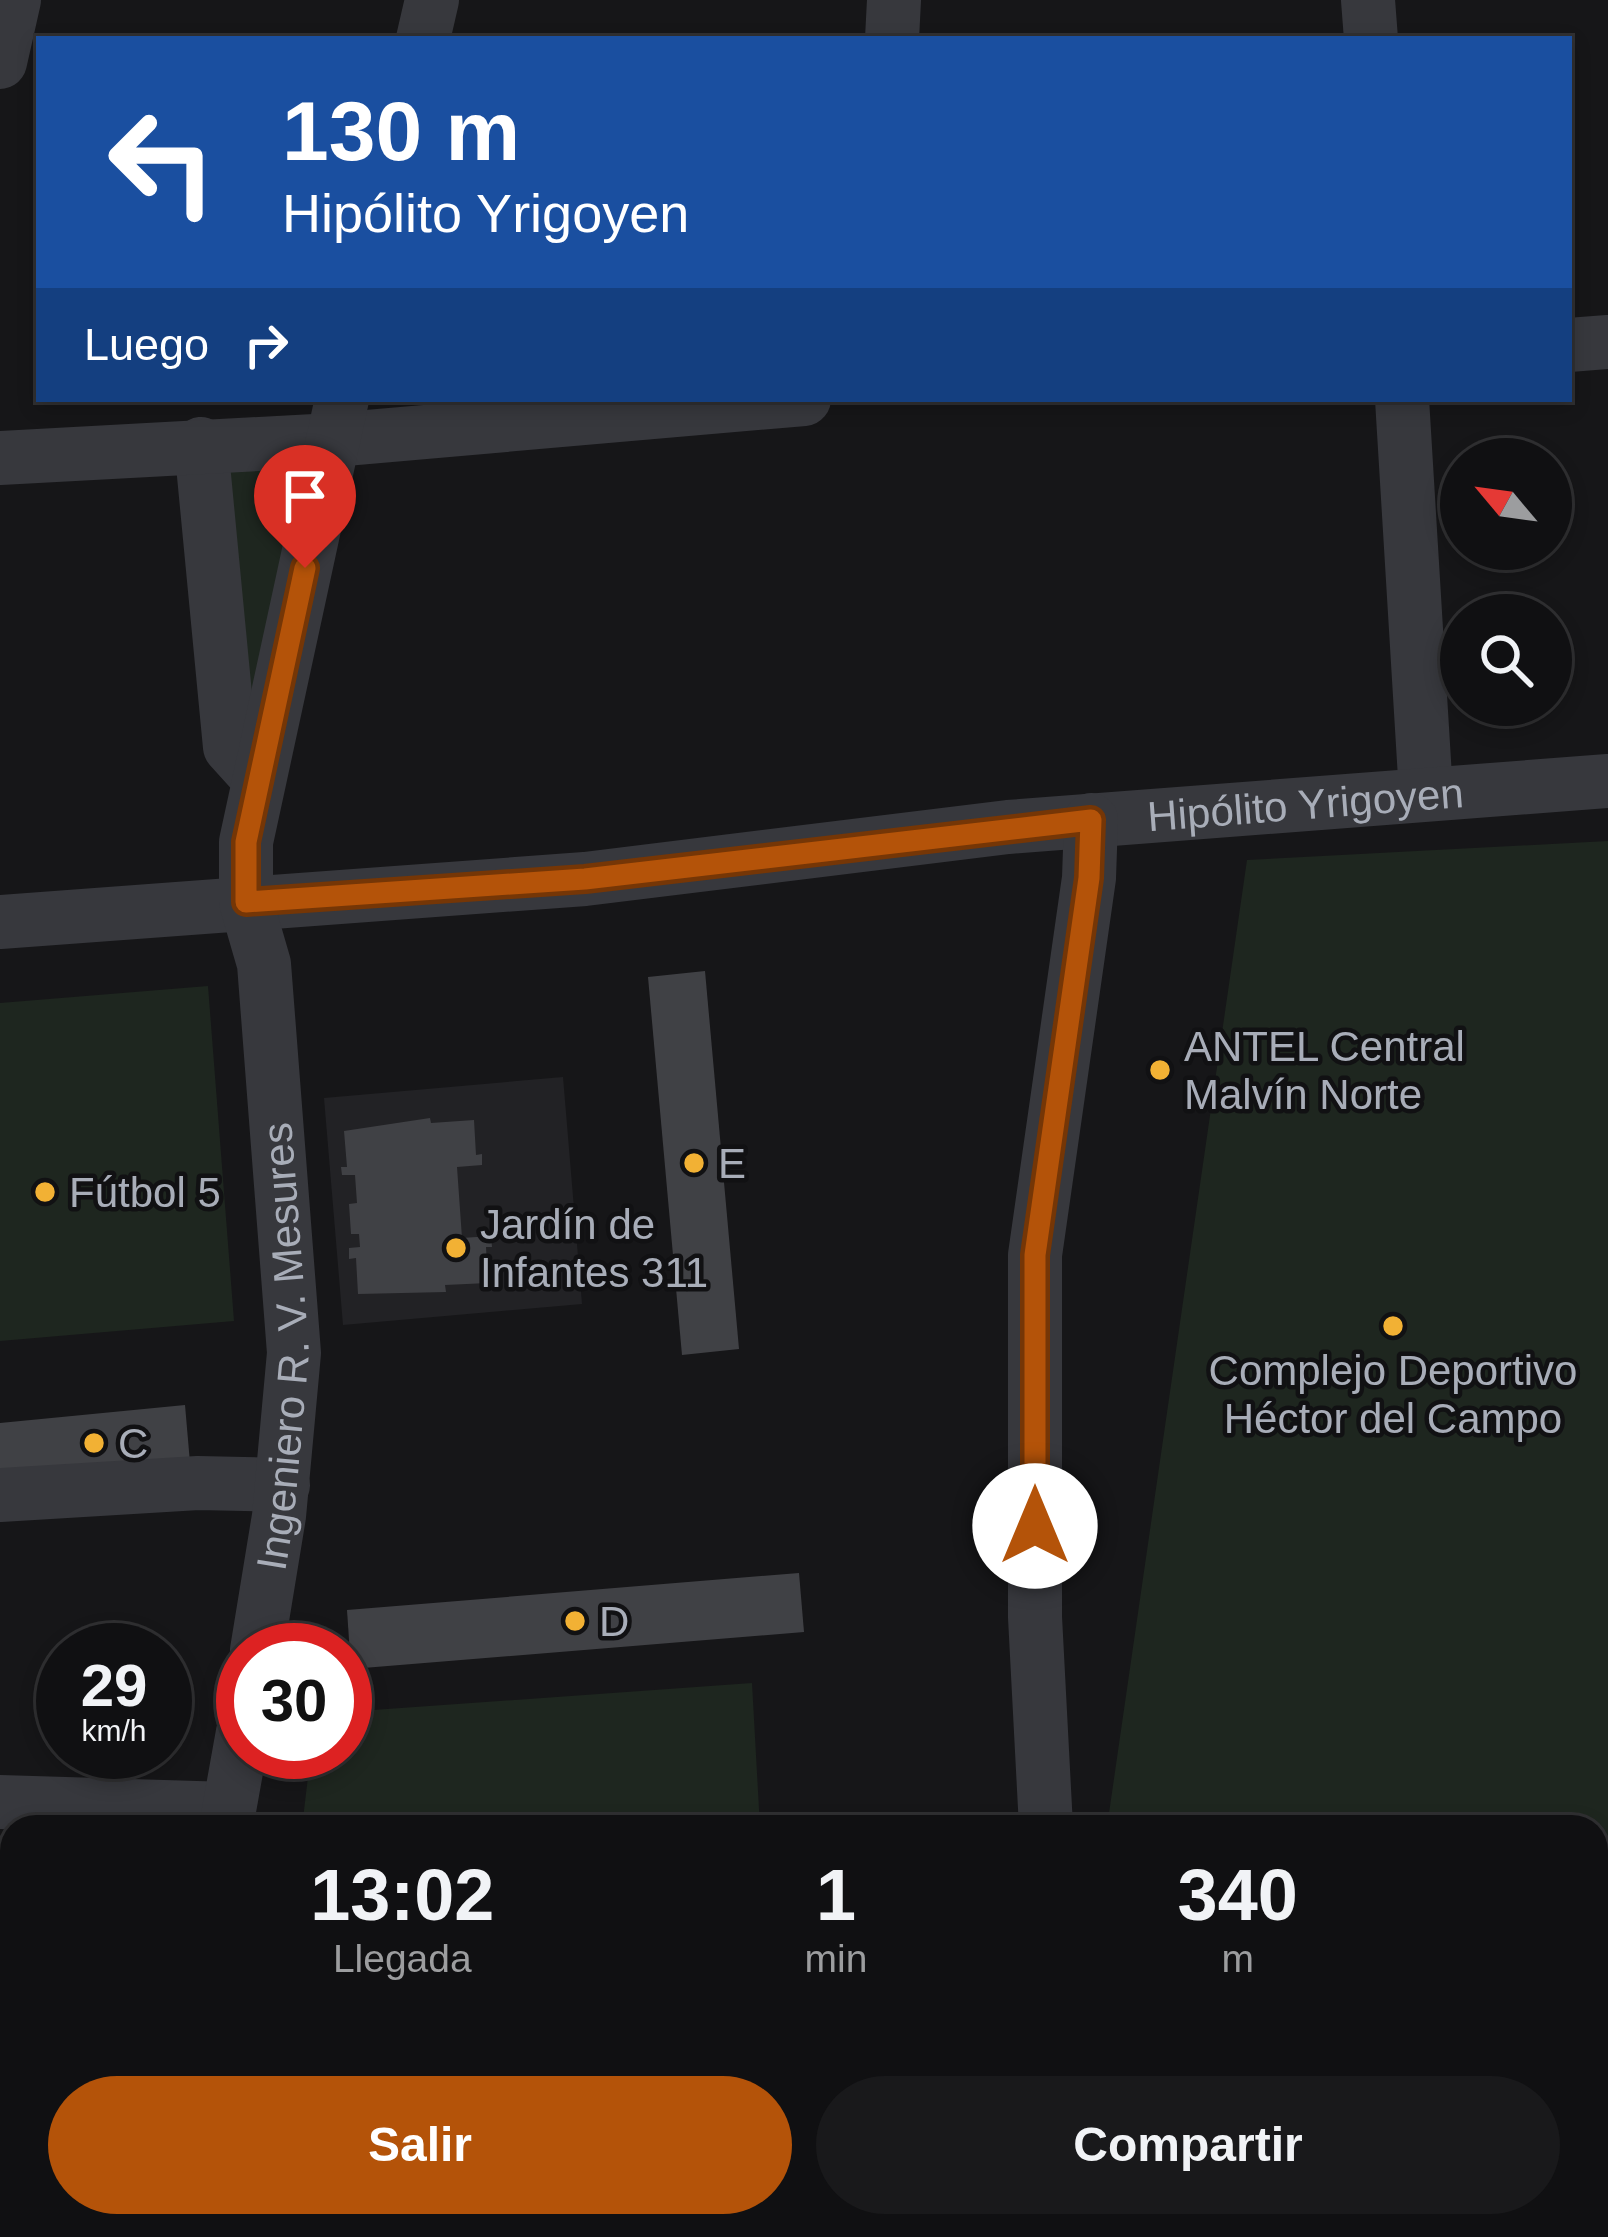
<!DOCTYPE html>
<html lang="es">
<head>
<meta charset="utf-8">
<style>
	:root { --surface:#101012; --page:#19191b; --text:#f1f3f6; --muted:#9c9d9f; --line:#303032; --accent:#b45309 }
	body { margin:0; font-family:Arial,sans-serif; background:var(--page); color:var(--text); height:100vh; display:flex; flex-direction:column; font-size:45px; white-space:nowrap }
	* { box-sizing:border-box; margin:0 }
	p { font-size:39px; color:var(--muted) }
	.icon { flex:none; width:66px; height:66px; fill:none; stroke:currentColor; stroke-width:2; stroke-linecap:round; stroke-linejoin:round }
	.map { position:relative; flex:1; overflow:hidden }
	.panel { position:absolute; left:0px; top:1815px; width:1608px; height:423px; display:flex; flex-direction:column; background:var(--surface); border-radius:36px 36px 0 0; box-shadow:0 6px 18px #0003,0 0 0 3px var(--line) }
	.panel>* { flex:none }
	.banner { position:absolute; left:36px; top:36px; width:1536px; height:366px; border-radius:0px; box-shadow:0 6px 18px #0003,0 0 0 3px var(--line); background:#1a4fa0; color:#fff; overflow:hidden }
	.needle { width:78px; rotate:299deg }
	.controls { position:absolute; left:1440px; top:438px; display:grid; gap:24px }
	.controls a { display:grid; place-items:center; width:132px; height:132px; border-radius:50%; background:var(--surface); box-shadow:0 6px 18px #0003,0 0 0 3px var(--line); font-size:60px }
	.speed { position:absolute; left:36px; top:1623px; display:flex; gap:24px; font-size:60px; font-weight:700; text-align:center }
	.speed>* { display:grid; place-content:center; width:156px; height:156px; border-radius:50%; background:var(--surface); box-shadow:0 6px 18px #0003,0 0 0 3px var(--line); line-height:1 }
	.speed small { font-size:30px; font-weight:400 }
	.speed .limit { border:18px solid #d22; background:#fff; color:#111 }
	.pin { position:absolute; display:grid; place-items:center; width:102px; height:102px; color:#fff; margin:-123px -51px; border-radius:50% 50% 50% 0; rotate:-45deg; box-shadow:0 0 12px #0007 }
	.pin .icon { rotate:45deg }
	.me { position:absolute; width:132px; margin:-66px; rotate:0deg; stroke-linejoin:round; filter:drop-shadow(0 0 9px #0008) }
	.turn { display:flex; align-items:center; gap:42px; height:252px; padding:0 48px; font-size:54px }
	.turn .icon { width:156px; height:156px; stroke-width:2.5 }
	.turn b { display:block; font-size:84px; line-height:102px }
	.then { display:flex; align-items:center; height:114px; padding:0 48px; background:#0003; gap:24px; font-size:45px }
	.eta { display:flex; justify-content:space-evenly; align-items:center; height:204px; text-align:center }
	.eta b { font-size:72px; font-weight:700; line-height:84px }
	.button { display:flex; gap:24px; margin-top:auto; padding:24px 48px }
	.button a { flex:1; height:138px; border-radius:72px; background:var(--accent); color:#fff; font-size:48px; font-weight:700; line-height:138px; text-align:center }
	.button a+a { background:var(--page); color:var(--text) }
	.map>svg:first-child { display:block }
	.built { fill:#222225 }
	.green { fill:#1e261f }
	.building { fill:#404145 }
	.lines { fill:none; stroke-linecap:round; stroke-linejoin:round }
	.minor { stroke:#37383d; stroke-width:54 }
	.route-casing { stroke:#753606; stroke-width:30 }
	.route { stroke:#b45309; stroke-width:21 }
	.poi-dot { fill:#f2b134; stroke:#111113; stroke-width:4.5 }
	.labels { text-anchor:middle; stroke-width:9; stroke-linejoin:round; paint-order:stroke }
	.street-label { font-size:42px; fill:#a8adb8; stroke:#111113 }
	.poi-label { font-size:42px; fill:#a8adb8; stroke:#111113; text-anchor:start }
</style>
</head>
<body>
<div class="map">
<svg width="1608" height="2237" viewBox="0 0 1608 2237">
	<rect width="100%" height="100%" fill="#161618"/>
	<polygon class="built" points="563,1077 582,1304 343,1325 324,1098"/>
	<g class="green">
		<polygon points="220,461 296,465 303,474 252,728"/>
		<polygon points="1608,841 1608,2237 1132,2237 1137,2226 1596,2226 1596,1827 1107,1827 1247,860"/>
		<polygon points="208,986 234,1321 0,1341 0,1003"/>
		<polygon points="752,1683 760,1827 302,1827 311,1752 345,1752 345,1712"/>
	</g>
	<g class="building">
		<polygon points="705,971 739,1349 682,1355 648,977"/>
		<polygon points="430,1118 431,1123 474,1120 476,1155 482,1154 482,1165 457,1167 462,1238 491,1236 492,1247 486,1247 488,1283 445,1285 446,1292 358,1294 356,1258 349,1259 349,1248 360,1247 359,1234 351,1234 349,1204 357,1203 355,1175 342,1175 341,1167 347,1167 344,1131"/>
		<polygon points="185,1405 190,1463 0,1482 0,1423"/>
		<polygon points="799,1573 804,1632 351,1669 347,1610"/>
	</g>
	<g class="lines">
		<g class="minor">
			<polyline points="1368,0 1371,39"/>
			<polyline points="423,39 432,0"/>
			<polyline points="892,39 894,0"/>
			<polyline points="0,62 14,0"/>
			<polyline points="1569,345 1608,342"/>
			<polyline points="1402,399 1426,794"/>
			<polyline points="201,444 230,747 259,779"/>
			<polyline points="0,458 333,440 804,399"/>
			<path id="s1" d="M 0,922 L 585,879 L 1008,827 L 1608,781"/>
			<polyline points="0,1495 198,1483 283,1485"/>
			<path id="s2" d="M 257,1650 L 279,1516 L 294,1353 L 264,964 L 246,902 L 246,842 L 342,399"/>
			<polyline points="0,1802 229,1809"/>
			<polyline points="226,1827 243,1732"/>
			<polyline points="1046,1827 1035,1617 1035,1255 1089,878 1091,820"/>
			<polyline points="1596,1948 1608,1953"/>
			<polyline points="123,2237 126,2226"/>
			<polyline points="1037,2237 1040,2226"/>
		</g>
	</g>
	<g class="lines">
		<g class="route-casing">
			<polyline id="route" points="305,568 246,842 246,902 585,879 1091,820 1089,878 1035,1255 1035,1526"/>
		</g>
		<use href="#route" class="route"/>
	</g>
	<g class="poi-dot">
		<circle cx="1160" cy="1070" r="12"/>
		<circle cx="694" cy="1163" r="12"/>
		<circle cx="45" cy="1192" r="12"/>
		<circle cx="456" cy="1248" r="12"/>
		<circle cx="1393" cy="1326" r="12"/>
		<circle cx="94" cy="1443" r="12"/>
		<circle cx="575" cy="1621" r="12"/>
	</g>
	<g class="labels">
		<g class="street-label">
			<text dy="15" stroke="none"><textPath href="#s1" startOffset="1311">Hipólito Yrigoyen</textPath></text>
			<text dy="15" stroke="none"><textPath href="#s2" startOffset="306">Ingeniero R. V. Mesures</textPath></text>
		</g>
		<g class="poi-label">
			<text x="1184" y="1061">ANTEL Central<tspan x="1184" dy="48">Malvín Norte</tspan></text>
			<text x="718" y="1178">E</text>
			<text x="69" y="1207">Fútbol 5</text>
			<text x="480" y="1239">Jardín de<tspan x="480" dy="48">Infantes 311</tspan></text>
			<text x="1393" y="1385" text-anchor="middle">Complejo Deportivo<tspan x="1393" dy="48">Héctor del Campo</tspan></text>
			<text x="118" y="1458">C</text>
			<text x="599" y="1636">D</text>
		</g>
	</g>
</svg>
<div class="controls">
<a><svg class="needle" viewBox="-14 -14 28 28"><path d="M0-13l5 13h-10z" fill="#e53935"/><path d="M0 13l5-13h-10z" fill="#9c9d9f"/></svg></a>
<a><svg class="icon" aria-label="search" viewBox="0 0 24 24"><circle cx="10" cy="10" r="6"/><path d="M15 15l6 6"/></svg></a>
</div>
<div class="speed"><div>29<small>km/h</small></div><div class="limit">30</div></div>
<div class="pin" style="left:305px;top:568px;background:#d93025"><svg class="icon" aria-label="arrive" viewBox="0 0 24 24"><path d="M6 21V4h12l-3 4 3 4H6"/></svg></div>
<svg class="me" style="left:1035px;top:1526px" viewBox="-20 -20 40 40"><circle r="19" fill="#fff"/><path d="M0-13L10 11 0 6-10 11z" fill="#b45309"/></svg>
<div class="banner">
<div class="turn"><svg class="icon" aria-label="left" viewBox="0 0 24 24"><path d="M17 20v-9H6M10 6l-5 5 5 5"/></svg><div><b>130 m</b>Hipólito Yrigoyen</div></div>
<div class="then">Luego<svg class="icon" aria-label="right" viewBox="0 0 24 24"><path d="M7 20v-9h11M14 6l5 5-5 5"/></svg></div>
</div>
<section class="panel">
<div class="eta">
<div><b>13:02</b><p>Llegada</p></div>
<div><b>1</b><p>min</p></div>
<div><b>340</b><p>m</p></div>
</div>
<div class="button"><a>Salir</a><a>Compartir</a></div>
</section>
</div>
</body>
</html>
